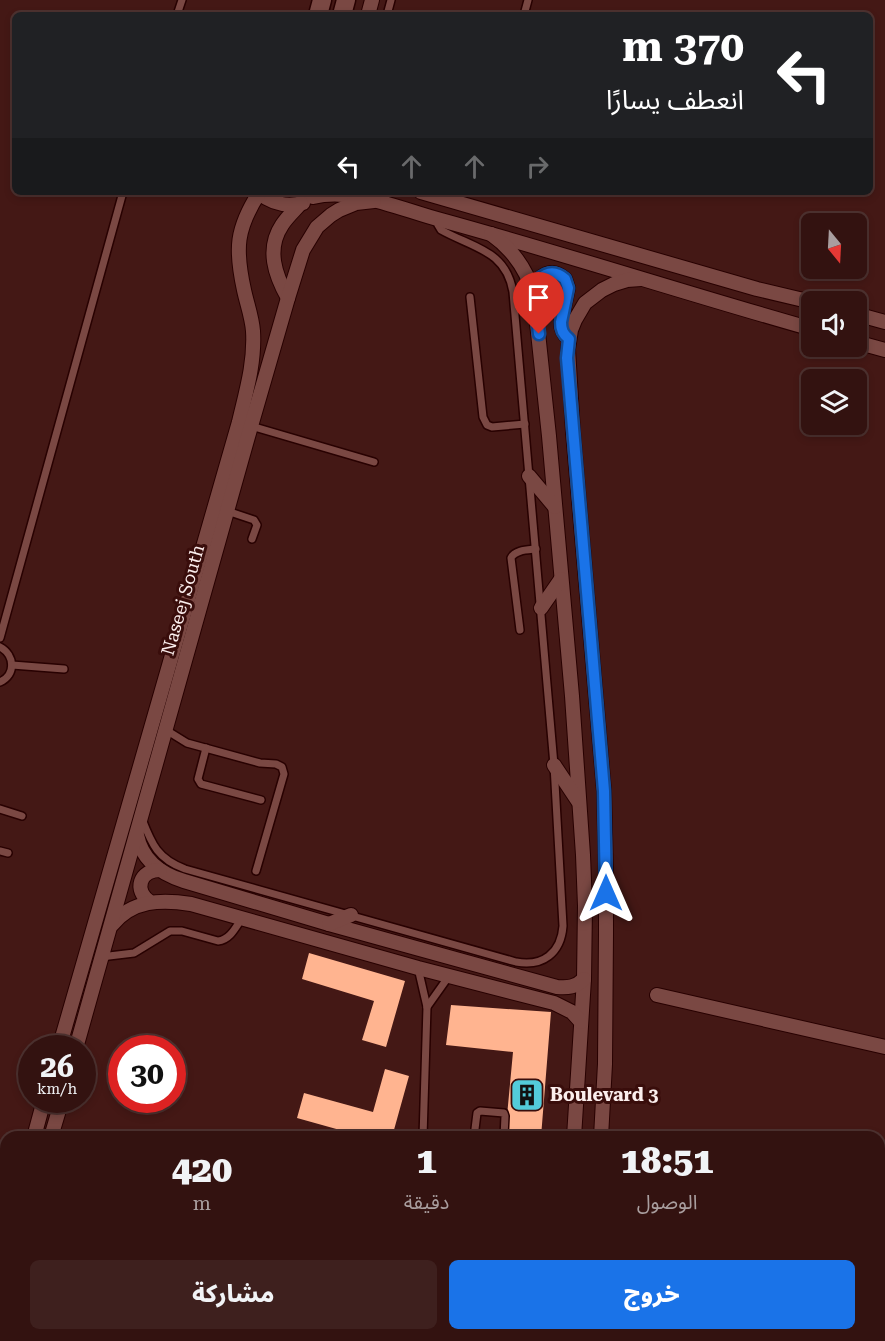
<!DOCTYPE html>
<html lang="ar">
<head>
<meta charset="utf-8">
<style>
	:root { --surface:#331210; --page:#3e201e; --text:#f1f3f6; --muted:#a99e9f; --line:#4e3230; --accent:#1a73e8 }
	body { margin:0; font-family:"Roboto Serif","Noto Sans Arabic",serif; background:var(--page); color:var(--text); direction:rtl; height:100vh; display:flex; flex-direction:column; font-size:22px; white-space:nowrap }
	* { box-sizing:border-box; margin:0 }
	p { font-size:20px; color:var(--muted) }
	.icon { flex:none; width:33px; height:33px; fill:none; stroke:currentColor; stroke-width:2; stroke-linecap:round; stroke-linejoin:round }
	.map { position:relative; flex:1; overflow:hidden; direction:ltr }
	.drawer { position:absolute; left:0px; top:1131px; width:885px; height:210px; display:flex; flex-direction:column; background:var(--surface); border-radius:18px 18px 0 0; box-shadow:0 3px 9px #0003,0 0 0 2px var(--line); direction:rtl }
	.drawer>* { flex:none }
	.banner { position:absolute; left:12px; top:12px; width:861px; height:183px; border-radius:9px; box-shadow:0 3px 9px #0003,0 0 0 2px var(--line); direction:rtl; background:#202124; color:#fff; overflow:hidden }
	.needle { width:39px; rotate:162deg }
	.fabs { position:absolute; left:801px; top:213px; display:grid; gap:12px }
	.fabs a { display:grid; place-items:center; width:66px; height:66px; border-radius:9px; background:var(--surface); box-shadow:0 3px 9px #0003,0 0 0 2px var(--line); font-size:30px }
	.speed { position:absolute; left:18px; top:1035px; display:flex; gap:12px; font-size:30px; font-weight:700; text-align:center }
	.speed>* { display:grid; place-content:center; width:78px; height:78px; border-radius:50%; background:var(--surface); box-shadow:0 3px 9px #0003,0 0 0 2px var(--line); line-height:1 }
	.speed small { font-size:15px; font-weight:400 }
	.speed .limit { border:9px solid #d22; background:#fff; color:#111 }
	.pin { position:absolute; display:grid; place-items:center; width:51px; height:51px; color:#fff; margin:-62px -26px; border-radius:50% 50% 50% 0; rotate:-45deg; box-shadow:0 0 6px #0007 }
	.pin .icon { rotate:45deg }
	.me { position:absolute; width:66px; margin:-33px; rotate:0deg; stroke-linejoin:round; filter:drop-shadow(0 0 4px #0008) }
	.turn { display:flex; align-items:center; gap:21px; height:126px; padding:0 30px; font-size:27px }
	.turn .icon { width:78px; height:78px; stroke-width:2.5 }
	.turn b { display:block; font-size:42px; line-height:51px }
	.lanes { display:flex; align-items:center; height:57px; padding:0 30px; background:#0003; justify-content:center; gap:30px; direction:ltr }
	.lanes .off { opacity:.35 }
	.eta { display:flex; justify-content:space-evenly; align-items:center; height:102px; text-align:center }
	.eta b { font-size:36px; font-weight:800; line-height:42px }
	.action { display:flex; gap:12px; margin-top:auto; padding:12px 30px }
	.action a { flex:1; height:69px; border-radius:9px; background:var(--accent); color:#fff; font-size:24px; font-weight:800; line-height:69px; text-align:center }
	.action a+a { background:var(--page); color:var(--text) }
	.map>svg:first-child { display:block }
	.building { fill:#ffb490 }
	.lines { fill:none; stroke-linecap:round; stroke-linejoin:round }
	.lane-casing { stroke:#280101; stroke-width:10 }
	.street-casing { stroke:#280101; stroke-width:16 }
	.secondary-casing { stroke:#280101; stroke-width:21 }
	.lane { stroke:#7a4843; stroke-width:7 }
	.street { stroke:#7a4843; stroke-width:14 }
	.secondary { stroke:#7a4843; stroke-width:18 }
	.route-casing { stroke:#114b97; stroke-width:15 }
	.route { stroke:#1a73e8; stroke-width:10 }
	.labels { text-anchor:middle; stroke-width:6; stroke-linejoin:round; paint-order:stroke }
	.street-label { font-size:18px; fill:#fbeeed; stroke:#390d0b }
	.poi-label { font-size:18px; font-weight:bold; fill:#fbeeed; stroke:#390d0b; text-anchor:start }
</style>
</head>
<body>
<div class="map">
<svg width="885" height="1341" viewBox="0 0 885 1341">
	<rect width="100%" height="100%" fill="#441815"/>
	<g class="building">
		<polygon points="309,953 405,981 386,1047 362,1040 374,1001 302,979"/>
		<polygon points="451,1005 551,1012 541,1137 505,1137 513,1052 446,1045"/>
		<polygon points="385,1069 409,1076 392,1137 365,1137 297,1118 304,1093 373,1112"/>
		<polygon points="499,1335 529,1335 529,1339 499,1337"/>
	</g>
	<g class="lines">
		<g class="lane-casing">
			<g id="lane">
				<polyline points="177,15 182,0"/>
				<polyline points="387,15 391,0"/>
				<polyline points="524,15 528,0"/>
				<polyline points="470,297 483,417 487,425 492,427 525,424"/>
				<polyline points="251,426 374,462"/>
				<polyline points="227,511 254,520 257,525 252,539"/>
				<path d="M 520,630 L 511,558 C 515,550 527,550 536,549"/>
				<polyline points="0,638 123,192"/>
				<path d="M 0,647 C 15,655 16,675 0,682"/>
				<polyline points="12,665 64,669"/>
				<polyline points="166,730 187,743 260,763 276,764 282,767 284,774 256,871"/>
				<polyline points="206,748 198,779 201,784 261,800"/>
				<polyline points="0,809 22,816"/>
				<path d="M 142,819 C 152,845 158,859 185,869 L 516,962 C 543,967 561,953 563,926 L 554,765 L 513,292 C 506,250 473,248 441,230 L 438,225 L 438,220"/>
				<polyline points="0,851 8,853"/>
				<path d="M 102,958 L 109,956 L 134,953 L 170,931 L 182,931 L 218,941 C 230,940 236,927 242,918"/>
				<polyline points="418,968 427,1007 423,1137"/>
				<polyline points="427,1007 449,976"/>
				<polyline points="474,1137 477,1113 480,1111 504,1113 505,1116 504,1137"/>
				<polyline points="409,1341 410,1335"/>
				<polyline points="431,1341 432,1335"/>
				<polyline points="460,1341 461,1335"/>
				<polyline points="476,1341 477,1335"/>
				<polyline points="832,1341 835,1335"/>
			</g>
		</g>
		<g class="street-casing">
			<g id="street">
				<polyline points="368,15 372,0"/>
				<path d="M 258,192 C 272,204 286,207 303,203"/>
				<polyline points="421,192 757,289 812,302"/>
				<path d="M 313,197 C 354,187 402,210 441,220 C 565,254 688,294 812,329"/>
				<path d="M 491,234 C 512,249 527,270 534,295 L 549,436 L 572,696 L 583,855 L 585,906 L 584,979 L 574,1137"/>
				<path d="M 532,290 C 539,275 551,267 565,279 L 568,288 L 561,322 C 561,329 563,334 569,339"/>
				<path d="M 288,298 C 275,275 266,249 282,225 C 287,217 295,210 301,203"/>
				<polyline points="856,314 885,322"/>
				<polyline points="856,342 885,350"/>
				<polyline points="529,476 555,507"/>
				<polyline points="541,608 561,579"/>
				<polyline points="554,765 578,801"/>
				<path d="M 137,835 C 142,860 161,874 184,881 L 329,924 L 557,987 C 568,988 576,987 584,979"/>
				<path d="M 150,902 C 133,890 140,870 160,870"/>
				<polyline points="329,924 351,915"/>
				<path d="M 112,925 C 132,900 161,899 191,904 L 418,968 L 554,1003 L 572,1012 L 581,1022"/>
				<polyline points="657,995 885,1047"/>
				<path d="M 59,1048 L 239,422 C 246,392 255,362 253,331 C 252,317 247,304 244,290 C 235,249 236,229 259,193"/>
				<polyline points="76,1048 251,426 288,298 303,250 317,227 331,215 339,210 356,203 374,201"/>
				<polyline points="34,1137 44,1100"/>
				<polyline points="51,1137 62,1100"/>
				<polyline points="601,1137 605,1064 606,933 606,874 604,791 573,432 568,349 571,330 575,320 585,303 602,290 614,284 627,280 641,279"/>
				<polyline points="0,1254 6,1233"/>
				<polyline points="0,1318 6,1296"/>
				<polyline points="555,1341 556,1335"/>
				<polyline points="584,1341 585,1335"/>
			</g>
		</g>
		<g class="secondary-casing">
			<g id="secondary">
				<polyline points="318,15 322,0"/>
				<polyline points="342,15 346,0"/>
			</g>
		</g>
		<use href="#lane" class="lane"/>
		<use href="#street" class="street"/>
		<use href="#secondary" class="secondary"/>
	</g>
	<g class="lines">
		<g class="route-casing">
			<path id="route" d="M 539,334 L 535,301 L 532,290 C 538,276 551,267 565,279 L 568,288 L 561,322 C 561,330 563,334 569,339 L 567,358 L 604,791 L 606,893"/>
		</g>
		<use href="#route" class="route"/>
	</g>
	<defs>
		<g id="building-square" transform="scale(1.725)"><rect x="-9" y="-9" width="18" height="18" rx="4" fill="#53cbda" stroke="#390d0b"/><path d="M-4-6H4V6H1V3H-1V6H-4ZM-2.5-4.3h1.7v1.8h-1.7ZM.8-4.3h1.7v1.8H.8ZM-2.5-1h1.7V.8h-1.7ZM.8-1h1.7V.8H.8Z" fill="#111"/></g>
	</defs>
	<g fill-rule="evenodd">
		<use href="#building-square" x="527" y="1095"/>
	</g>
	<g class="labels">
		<g class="street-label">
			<text transform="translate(183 600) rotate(-74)" y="6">Naseej South</text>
		</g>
		<g class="poi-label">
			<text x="550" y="1101">Boulevard 3</text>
		</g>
	</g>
</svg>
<div class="fabs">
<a><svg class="needle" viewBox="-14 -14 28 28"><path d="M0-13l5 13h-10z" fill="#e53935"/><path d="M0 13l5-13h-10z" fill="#a99e9f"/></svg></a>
<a><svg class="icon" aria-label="sound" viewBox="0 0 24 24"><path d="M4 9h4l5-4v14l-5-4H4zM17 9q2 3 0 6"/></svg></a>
<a><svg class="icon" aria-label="layers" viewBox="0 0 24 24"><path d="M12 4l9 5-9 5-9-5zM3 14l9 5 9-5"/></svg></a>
</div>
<div class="speed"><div>26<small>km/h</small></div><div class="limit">30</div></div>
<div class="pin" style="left:539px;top:334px;background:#d93025"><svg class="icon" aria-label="arrive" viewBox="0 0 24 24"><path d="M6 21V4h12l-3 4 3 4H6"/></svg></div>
<svg class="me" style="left:606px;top:893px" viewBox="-20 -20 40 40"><path d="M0-17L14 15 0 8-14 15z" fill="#1a73e8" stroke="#fff" stroke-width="4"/></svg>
<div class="banner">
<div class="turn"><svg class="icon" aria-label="left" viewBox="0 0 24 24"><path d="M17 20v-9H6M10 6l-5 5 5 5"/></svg><div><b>370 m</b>انعطف يسارًا</div></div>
<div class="lanes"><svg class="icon" aria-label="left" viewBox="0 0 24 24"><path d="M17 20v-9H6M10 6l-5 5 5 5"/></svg><svg class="icon off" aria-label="ahead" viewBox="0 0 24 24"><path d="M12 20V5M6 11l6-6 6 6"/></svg><svg class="icon off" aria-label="ahead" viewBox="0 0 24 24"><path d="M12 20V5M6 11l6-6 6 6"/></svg><svg class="icon off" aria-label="right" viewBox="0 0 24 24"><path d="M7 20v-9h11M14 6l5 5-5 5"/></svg></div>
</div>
<section class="drawer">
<div class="eta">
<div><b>18:51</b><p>الوصول</p></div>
<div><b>1</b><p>دقيقة</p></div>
<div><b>420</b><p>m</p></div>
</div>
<div class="action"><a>خروج</a><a>مشاركة</a></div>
</section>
</div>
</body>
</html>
